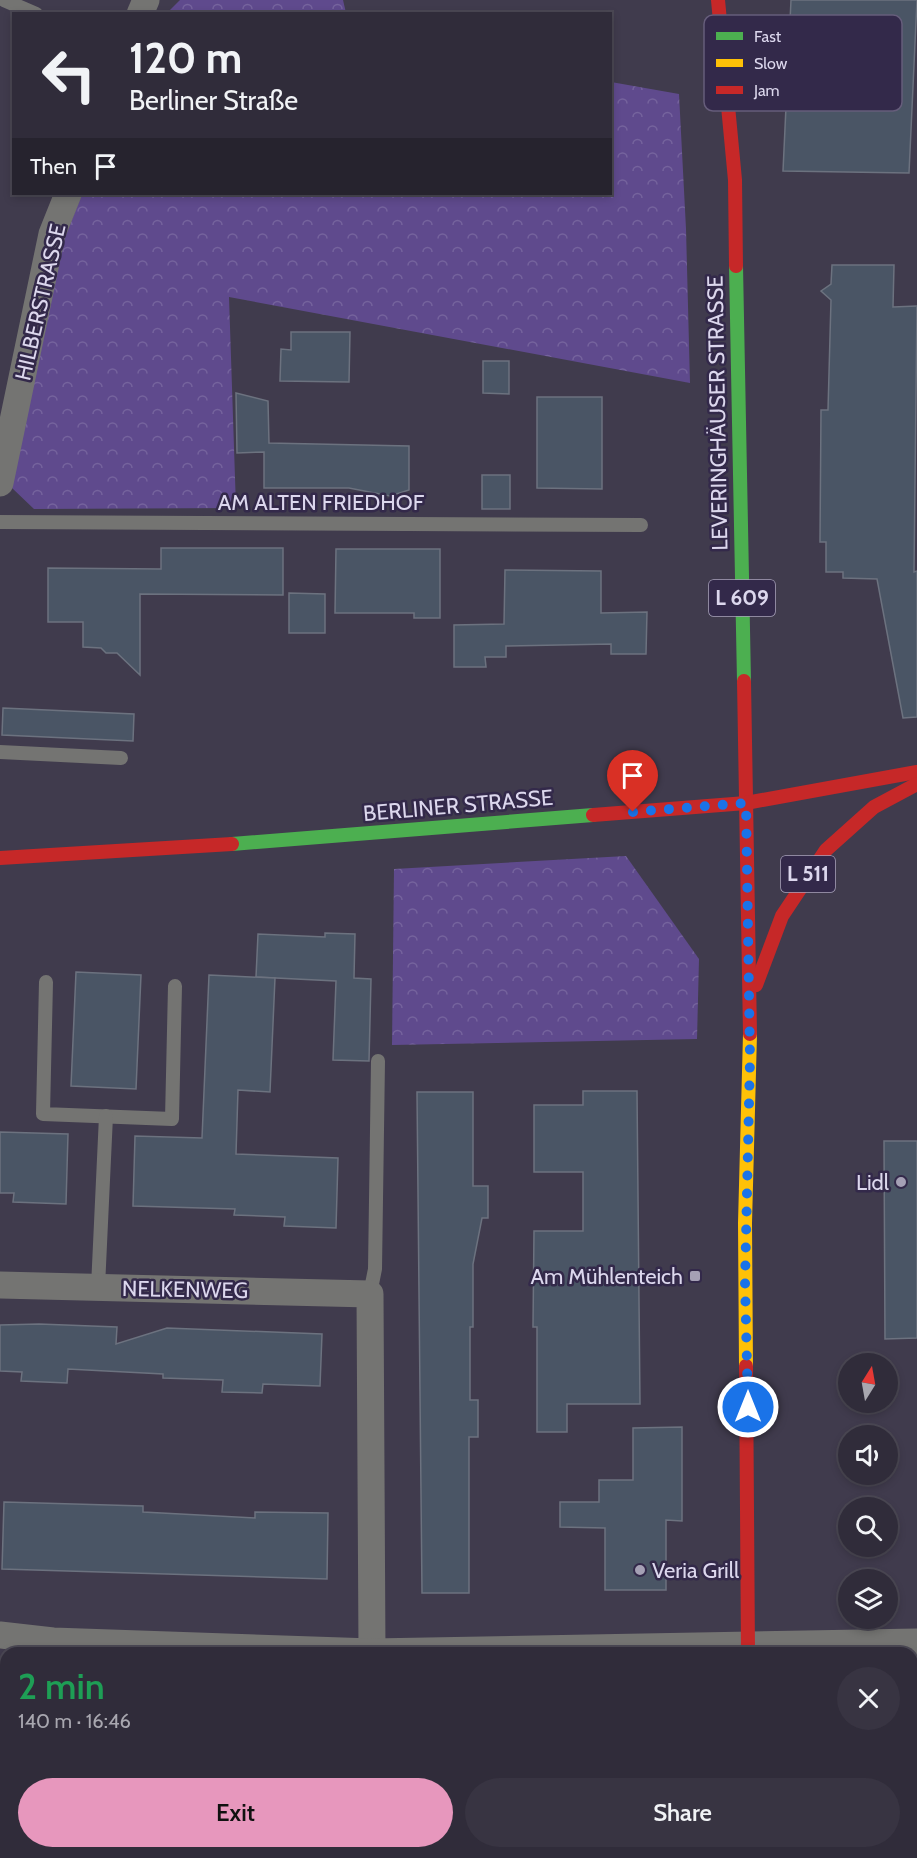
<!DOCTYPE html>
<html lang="en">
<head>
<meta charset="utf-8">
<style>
	:root { --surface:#302c3a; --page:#383442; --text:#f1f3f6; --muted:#a8a7af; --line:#4b4854; --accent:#e797bd }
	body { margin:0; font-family:Cabin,sans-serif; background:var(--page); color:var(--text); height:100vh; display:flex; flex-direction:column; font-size:22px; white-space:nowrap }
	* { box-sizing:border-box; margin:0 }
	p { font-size:20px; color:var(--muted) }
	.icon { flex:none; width:33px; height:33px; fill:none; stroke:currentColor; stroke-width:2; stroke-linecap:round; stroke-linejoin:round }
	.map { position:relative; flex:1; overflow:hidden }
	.sheet { position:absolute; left:0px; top:1647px; width:918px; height:212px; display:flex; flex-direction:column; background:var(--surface); border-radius:18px 18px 0 0; box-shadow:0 3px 9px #0003,0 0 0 2px var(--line) }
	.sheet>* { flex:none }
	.guide { position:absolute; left:12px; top:12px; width:600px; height:183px; border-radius:0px; box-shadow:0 3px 9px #0003,0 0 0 2px var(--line); background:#302c3a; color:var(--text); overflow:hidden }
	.needle { width:39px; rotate:11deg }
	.buttons { position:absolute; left:838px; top:1353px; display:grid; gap:12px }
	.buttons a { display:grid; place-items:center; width:60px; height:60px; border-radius:50%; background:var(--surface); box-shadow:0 3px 9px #0003,0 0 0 2px var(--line); font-size:30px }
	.pin { position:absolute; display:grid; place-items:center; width:51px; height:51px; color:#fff; margin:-62px -26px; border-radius:50% 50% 50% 0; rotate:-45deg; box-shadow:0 0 6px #0007 }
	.pin .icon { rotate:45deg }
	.me { position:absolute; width:66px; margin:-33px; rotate:0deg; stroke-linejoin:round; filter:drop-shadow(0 0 4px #0008) }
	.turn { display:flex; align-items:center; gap:21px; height:126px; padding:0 18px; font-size:27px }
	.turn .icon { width:78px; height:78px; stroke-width:2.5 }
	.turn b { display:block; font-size:42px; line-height:51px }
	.then { display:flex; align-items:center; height:57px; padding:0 18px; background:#0003; gap:12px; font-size:22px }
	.round { display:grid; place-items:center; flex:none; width:63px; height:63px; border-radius:32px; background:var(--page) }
	.overview { display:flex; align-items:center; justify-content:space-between; height:102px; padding:0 18px }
	h1 { font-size:36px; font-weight:600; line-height:45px; color:#1e9e55 }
	.action { display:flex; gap:12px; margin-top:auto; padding:12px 18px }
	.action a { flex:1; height:69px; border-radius:36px; background:var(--accent); color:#111; font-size:24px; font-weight:600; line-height:69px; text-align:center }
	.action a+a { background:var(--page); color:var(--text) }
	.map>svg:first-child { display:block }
	.forest { fill:url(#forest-crowns) }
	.building { fill:#4a5565; stroke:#6c727f; stroke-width:1.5 }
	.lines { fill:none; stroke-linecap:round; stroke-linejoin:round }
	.lane { stroke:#747472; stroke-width:14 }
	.street { stroke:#747472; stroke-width:27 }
	.fast { stroke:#4caf50; stroke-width:14 }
	.slow { stroke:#ffc107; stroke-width:14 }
	.jam { stroke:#c62828; stroke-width:14 }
	.route { stroke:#1a73e8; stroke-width:10; stroke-dasharray:0 18 }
	.poi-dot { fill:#a5a0b5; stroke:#33294a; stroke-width:2 }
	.labels { text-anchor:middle; stroke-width:5; stroke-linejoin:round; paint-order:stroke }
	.shield { fill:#33294a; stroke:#a9a3bc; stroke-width:1.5 }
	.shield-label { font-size:21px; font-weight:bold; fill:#dcd7ed }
	.street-label { font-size:22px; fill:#dcd7ed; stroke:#33294a }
	.poi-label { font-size:22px; fill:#dcd7ed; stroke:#33294a; text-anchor:end }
	.key { fill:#33294a; stroke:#665d7b; stroke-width:1.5 }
	.key-label { font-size:16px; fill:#dcd7ed }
</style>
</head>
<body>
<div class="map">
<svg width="917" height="1858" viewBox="0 0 917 1858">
	<defs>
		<pattern id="forest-crowns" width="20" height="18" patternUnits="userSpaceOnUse" patternTransform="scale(1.5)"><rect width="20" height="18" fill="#5f4a8d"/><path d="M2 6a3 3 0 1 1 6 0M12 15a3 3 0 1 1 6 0" fill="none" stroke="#75639d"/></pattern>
	</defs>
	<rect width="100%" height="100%" fill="#403b4d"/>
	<g class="forest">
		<polygon points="180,0 343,0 346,13 167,13"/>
		<polygon points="611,82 679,94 686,229 690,383 229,297 236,508 34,509 12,488 54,265 82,194 610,194"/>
		<polygon points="626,856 699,959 697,1039 392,1045 394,869"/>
	</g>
	<g class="building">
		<polygon points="791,0 917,0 909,173 783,171"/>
		<polygon points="832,265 894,265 893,307 917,306 914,572 917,571 917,717 903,718 877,579 843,578 843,572 826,572 826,542 820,542 821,410 828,410 831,300 821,291 831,284"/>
		<polygon points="291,332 350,332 349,382 280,381 281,349 291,350"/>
		<polygon points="483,361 509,361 509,394 483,393"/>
		<polygon points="236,393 268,401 269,443 409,446 409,490 390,496 349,488 264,488 264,452 237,453"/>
		<polygon points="537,397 602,397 602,489 537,488"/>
		<rect x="482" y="475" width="28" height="34"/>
		<polygon points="161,548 283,548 283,595 140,594 140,675 117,653 106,653 101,648 83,647 83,622 48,622 48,568 161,569"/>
		<polygon points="336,549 440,549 440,618 414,618 414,613 335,613"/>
		<polygon points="505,570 601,571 601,613 647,612 646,654 611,654 611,644 506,646 506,657 485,657 486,667 454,667 454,625 504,624"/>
		<polygon points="289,593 325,594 325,633 289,633"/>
		<polygon points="3,708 134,714 133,741 2,735"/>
		<polygon points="325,933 355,934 354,978 371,979 369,1061 333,1060 336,981 256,977 258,934 325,937"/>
		<polygon points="76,972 141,975 136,1089 71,1086"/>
		<polygon points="209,975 275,978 270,1092 238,1090 236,1154 338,1158 336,1228 284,1226 285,1217 234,1215 235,1209 133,1206 135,1136 202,1138"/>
		<polygon points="583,1091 637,1091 640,1404 567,1404 567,1432 537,1432 537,1327 533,1327 534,1231 583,1231 583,1172 534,1172 534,1105 583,1105"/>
		<polygon points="417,1092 473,1092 473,1186 488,1186 488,1218 482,1218 473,1264 473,1327 470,1327 470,1400 478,1400 478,1437 469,1437 469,1593 422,1593"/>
		<polygon points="0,1132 68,1134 66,1204 13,1202 14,1193 0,1193"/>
		<polygon points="884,1141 917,1141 917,1338 885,1339"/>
		<polygon points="39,1324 117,1327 116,1344 167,1328 322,1334 320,1386 263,1384 262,1393 222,1392 223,1380 163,1378 163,1374 68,1369 67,1383 21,1381 22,1372 0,1371 0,1325"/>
		<polygon points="682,1427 682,1521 666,1520 666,1590 605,1590 605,1528 560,1527 560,1502 599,1502 599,1480 633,1480 633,1428"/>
		<polygon points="4,1502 143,1506 143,1512 255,1518 255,1512 328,1513 327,1579 2,1569"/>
	</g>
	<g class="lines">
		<g class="lane">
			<polyline points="4,0 36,14"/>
			<polyline points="0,522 641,525"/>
			<polyline points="0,752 121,758"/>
			<polyline points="46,982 43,1114 172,1119 175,986"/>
			<polyline points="98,1287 106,1116"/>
			<polyline points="370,1294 375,1269 378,1061"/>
		</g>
		<g class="street">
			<polyline points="140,14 146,0"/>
			<polyline points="0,483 52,234 68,194"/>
			<polyline points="0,1285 370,1294 372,1652"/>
			<polyline points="0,1635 53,1641 372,1652 917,1642"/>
			<polyline points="0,1838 6,1838"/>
			<polyline points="192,1852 263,1858"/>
		</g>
		<g class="fast">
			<polyline points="736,266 744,681"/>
			<polyline points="232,844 593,815"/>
		</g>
		<g class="slow">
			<polyline points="746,1366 745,1223 750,1034"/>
			<polyline points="749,1852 749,1858"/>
		</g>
		<g class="jam">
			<polyline points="718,0 735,180 736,266"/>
			<polyline points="744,681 750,1034"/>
			<polyline points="593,815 746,803 917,772"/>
			<polyline points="0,858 232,844"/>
			<polyline points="756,985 782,916 826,850 874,807 917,784"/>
			<polyline points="746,1366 748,1653"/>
		</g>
	</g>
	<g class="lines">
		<polyline class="route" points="633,812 746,803 750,1059 745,1282 748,1407"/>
	</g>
	<g class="poi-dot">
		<circle cx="901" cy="1182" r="6"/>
		<rect x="689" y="1270" width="12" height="12" rx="3"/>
		<circle cx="640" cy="1570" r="6"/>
	</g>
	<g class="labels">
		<g class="shield">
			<rect x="709" y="580" width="66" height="36" rx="4.5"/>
			<rect x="781" y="856" width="54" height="36" rx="4.5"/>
		</g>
		<g class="shield-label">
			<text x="742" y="605">L 609</text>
			<text x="808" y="881">L 511</text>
		</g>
		<g class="street-label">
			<text transform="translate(40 302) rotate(-77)" y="8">HILBERSTRASSE</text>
			<text transform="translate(717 413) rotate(-91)" y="8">LEVERINGHÄUSER STRASSE</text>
			<text x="321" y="510">AM ALTEN FRIEDHOF</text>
			<text transform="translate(458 805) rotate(-5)" y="8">BERLINER STRASSE</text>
			<text transform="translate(185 1289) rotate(1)" y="8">NELKENWEG</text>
		</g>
		<g class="poi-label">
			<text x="889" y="1190">Lidl</text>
			<text x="683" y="1284">Am Mühlenteich</text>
			<text x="652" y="1578" text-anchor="start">Veria Grill</text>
		</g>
	</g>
	<rect x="704" y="15" width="198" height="96" rx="9" class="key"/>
	<rect x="716" y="32" width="27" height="8" fill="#4caf50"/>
	<rect x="716" y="59" width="27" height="8" fill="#ffc107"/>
	<rect x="716" y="86" width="27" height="8" fill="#c62828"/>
	<g class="key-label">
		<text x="754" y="42">Fast</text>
		<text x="754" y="69">Slow</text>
		<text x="754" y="96">Jam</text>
	</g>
</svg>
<div class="buttons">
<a><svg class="needle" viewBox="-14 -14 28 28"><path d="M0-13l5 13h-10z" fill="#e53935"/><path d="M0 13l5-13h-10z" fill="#a8a7af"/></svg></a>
<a><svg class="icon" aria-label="sound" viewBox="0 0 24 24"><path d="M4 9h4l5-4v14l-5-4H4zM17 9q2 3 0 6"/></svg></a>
<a><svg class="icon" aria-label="search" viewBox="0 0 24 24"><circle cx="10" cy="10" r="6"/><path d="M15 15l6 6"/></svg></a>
<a><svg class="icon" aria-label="layers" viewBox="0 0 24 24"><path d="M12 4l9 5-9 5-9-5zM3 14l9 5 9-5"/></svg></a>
</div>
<div class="pin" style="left:633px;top:812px;background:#d93025"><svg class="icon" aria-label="arrive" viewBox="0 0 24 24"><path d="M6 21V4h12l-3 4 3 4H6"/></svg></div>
<svg class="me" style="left:748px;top:1407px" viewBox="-20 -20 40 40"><circle r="17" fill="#1a73e8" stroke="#fff" stroke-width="3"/><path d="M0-11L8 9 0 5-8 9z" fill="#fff"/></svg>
<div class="guide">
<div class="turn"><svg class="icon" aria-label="left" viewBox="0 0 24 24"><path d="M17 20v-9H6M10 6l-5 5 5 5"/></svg><div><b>120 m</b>Berliner Straße</div></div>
<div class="then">Then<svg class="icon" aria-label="arrive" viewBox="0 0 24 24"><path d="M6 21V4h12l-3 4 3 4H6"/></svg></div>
</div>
<section class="sheet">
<div class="overview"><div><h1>2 min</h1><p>140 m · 16:46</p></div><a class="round"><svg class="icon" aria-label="close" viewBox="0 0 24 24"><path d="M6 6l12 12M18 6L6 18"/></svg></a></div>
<div class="action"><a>Exit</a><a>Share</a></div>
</section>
</div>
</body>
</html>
